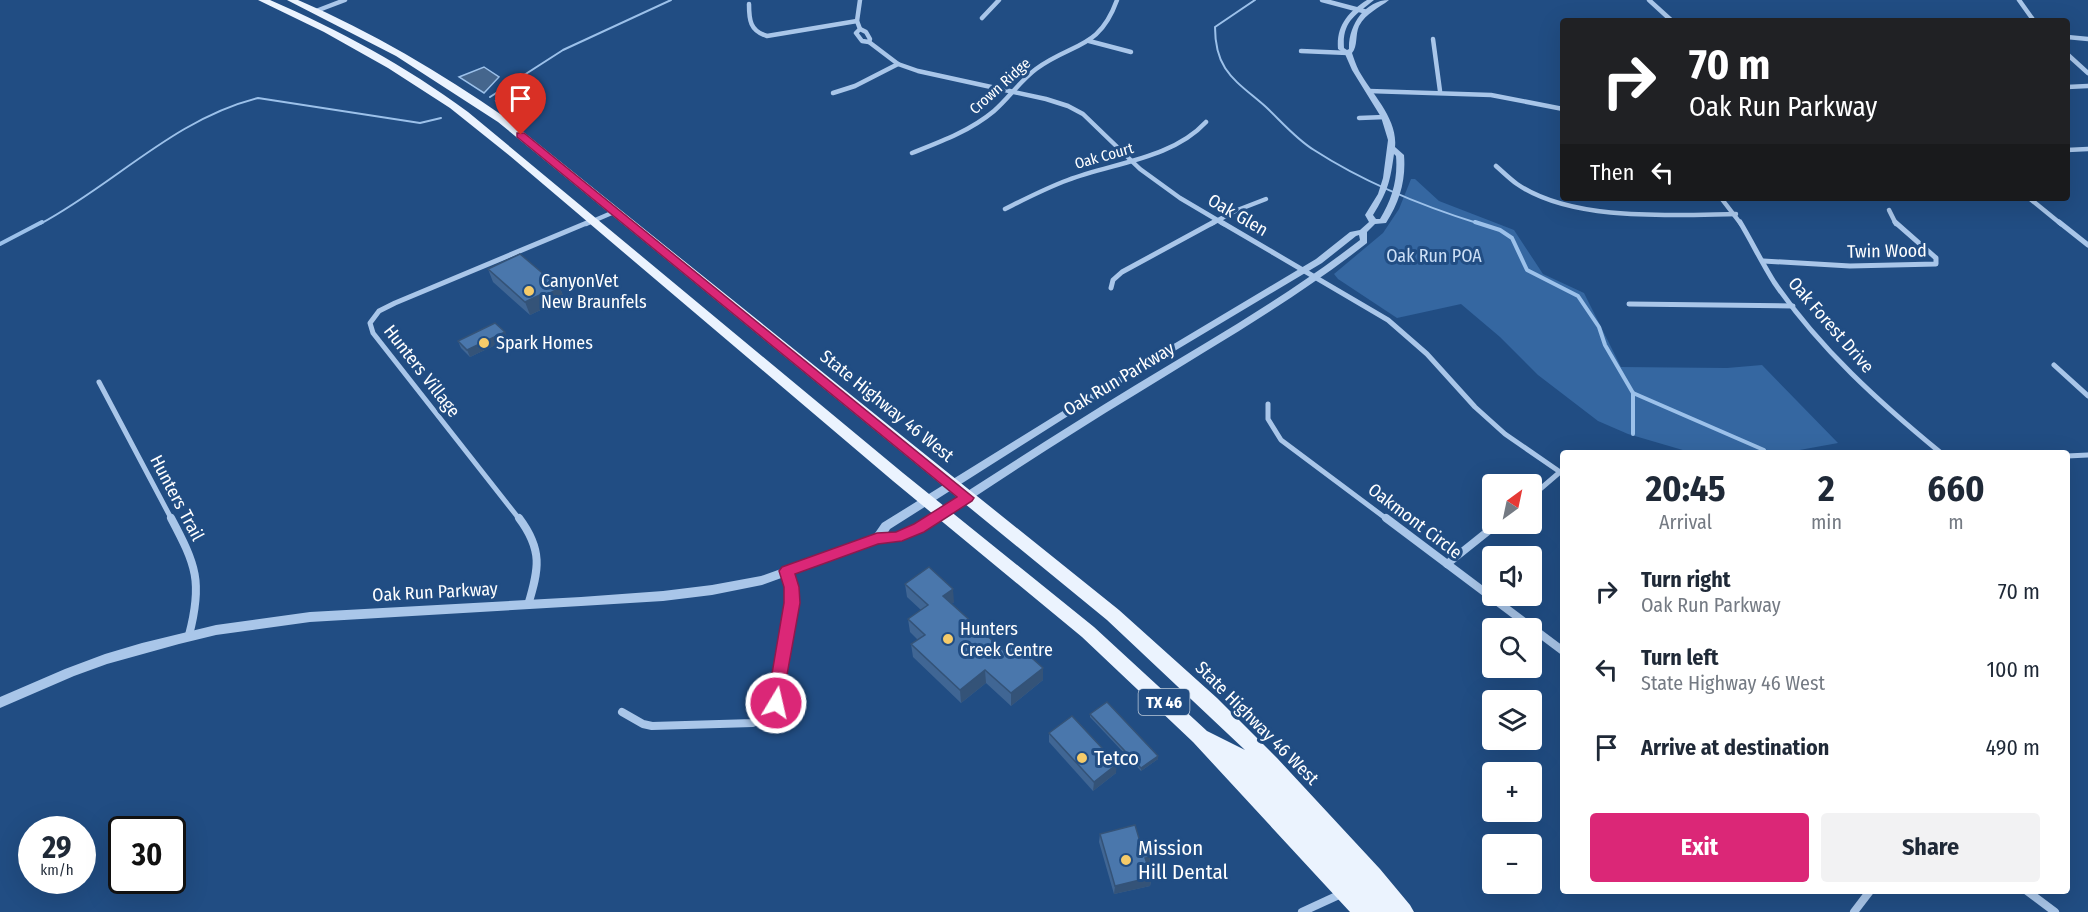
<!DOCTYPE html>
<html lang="en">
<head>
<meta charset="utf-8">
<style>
	:root { --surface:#fff; --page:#f2f2f3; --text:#1f2937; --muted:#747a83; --accent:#db2777 }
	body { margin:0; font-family:"Fira Sans Condensed",sans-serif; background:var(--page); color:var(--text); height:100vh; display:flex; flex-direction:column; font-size:22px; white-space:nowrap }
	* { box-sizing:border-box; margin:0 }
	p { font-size:20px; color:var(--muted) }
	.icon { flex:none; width:33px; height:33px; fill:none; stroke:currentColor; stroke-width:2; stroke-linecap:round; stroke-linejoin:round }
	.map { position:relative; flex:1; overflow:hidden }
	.drawer { position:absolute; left:1560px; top:450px; width:510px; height:444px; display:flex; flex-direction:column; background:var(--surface); border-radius:6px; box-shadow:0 6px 24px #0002 }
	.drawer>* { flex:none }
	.guide { position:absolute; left:1560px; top:18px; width:510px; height:183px; border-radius:6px; box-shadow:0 6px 24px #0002; background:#202124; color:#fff; overflow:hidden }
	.needle { width:39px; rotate:33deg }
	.tools { position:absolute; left:1482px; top:474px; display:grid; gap:12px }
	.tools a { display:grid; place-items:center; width:60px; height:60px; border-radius:6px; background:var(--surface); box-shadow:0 6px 24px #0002; font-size:30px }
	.speed { position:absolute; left:18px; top:816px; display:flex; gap:12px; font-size:30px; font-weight:700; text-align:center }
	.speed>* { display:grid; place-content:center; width:78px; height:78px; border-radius:50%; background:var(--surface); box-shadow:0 6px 24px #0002; line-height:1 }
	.speed small { font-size:15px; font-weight:400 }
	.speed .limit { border:3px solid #111; border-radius:9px; background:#fff; color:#111 }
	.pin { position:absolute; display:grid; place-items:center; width:51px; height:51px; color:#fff; margin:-62px -26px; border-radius:50% 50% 50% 0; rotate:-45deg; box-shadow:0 0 6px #0007 }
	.pin .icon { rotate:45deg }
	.me { position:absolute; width:66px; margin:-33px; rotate:9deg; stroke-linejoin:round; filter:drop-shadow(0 0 4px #0008) }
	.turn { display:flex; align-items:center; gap:21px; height:126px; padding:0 30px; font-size:27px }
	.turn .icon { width:78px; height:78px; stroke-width:2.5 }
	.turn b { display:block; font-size:42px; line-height:51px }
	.then { display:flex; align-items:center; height:57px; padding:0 30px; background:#0003; gap:12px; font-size:22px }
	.eta { display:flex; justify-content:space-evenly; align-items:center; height:102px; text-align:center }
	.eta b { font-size:36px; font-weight:700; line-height:42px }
	.cta { display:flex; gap:12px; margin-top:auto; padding:12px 30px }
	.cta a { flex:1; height:69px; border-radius:6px; background:var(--accent); color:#fff; font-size:24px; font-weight:700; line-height:69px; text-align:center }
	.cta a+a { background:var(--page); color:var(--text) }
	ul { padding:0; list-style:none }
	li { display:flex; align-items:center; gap:18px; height:78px; padding:0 30px }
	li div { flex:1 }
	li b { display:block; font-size:22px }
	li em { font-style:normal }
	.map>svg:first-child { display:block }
	.green { fill:#3567a1 }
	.water { fill:#45668d; stroke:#9cc1ea; stroke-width:1.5 }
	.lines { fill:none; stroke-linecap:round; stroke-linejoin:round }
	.stream-far1 { stroke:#9cc1ea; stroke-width:2 }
	.stream { stroke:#9cc1ea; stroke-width:4 }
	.minor-far2 { stroke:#a9c6e9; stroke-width:4.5 }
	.minor-far1 { stroke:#a9c6e9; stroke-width:5 }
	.minor { stroke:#a9c6e9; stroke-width:8 }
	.tertiary { fill:#a9c6e9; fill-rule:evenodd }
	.primary { fill:#ebf3fe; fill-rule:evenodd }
	.wall { fill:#406694 }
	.shaded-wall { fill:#345378 }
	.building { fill:#4a77ac; stroke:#345378; stroke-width:1.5 }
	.route { fill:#db2777; stroke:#8e194d; stroke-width:1.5 }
	.poi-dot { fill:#f5cb6a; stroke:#214d83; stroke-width:2 }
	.labels { text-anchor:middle; stroke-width:6; stroke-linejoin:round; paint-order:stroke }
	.far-street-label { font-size:15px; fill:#fff; stroke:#214d83 }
	.shield { fill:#214d83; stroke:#bccada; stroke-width:1.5 }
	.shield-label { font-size:16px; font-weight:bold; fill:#fff }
	.street-label { font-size:18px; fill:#fff; stroke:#214d83 }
	.park-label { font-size:18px; fill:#cde0f7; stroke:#214d83 }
	.poi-label { font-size:18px; fill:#fff; stroke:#214d83; text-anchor:start }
	.near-poi-label { font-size:21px; fill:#fff; stroke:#214d83; text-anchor:start }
</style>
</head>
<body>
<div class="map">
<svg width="2088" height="912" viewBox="0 0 2088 912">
	<rect width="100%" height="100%" fill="#214d83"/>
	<polygon class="green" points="1411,179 1415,179 1439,201 1514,230 1543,274 1584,293 1621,367 1727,368 1762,365 1838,443 1783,453 1693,453 1628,434 1598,421 1538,375 1500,337 1461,304 1397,318 1338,279 1334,274 1383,233 1399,209"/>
	<g class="water">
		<polygon points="484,67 499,77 484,93 459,77"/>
		<polygon points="516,94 533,106 522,121 496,101"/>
	</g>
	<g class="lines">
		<g class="stream-far1">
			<path d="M 1255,0 L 1215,27 C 1215,71 1235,80 1266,107 C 1281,121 1296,139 1314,150 C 1365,183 1422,206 1480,224"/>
			<polyline points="490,97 563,50 671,0"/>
			<path d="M 40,224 C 115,184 174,119 258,98 L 420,123 L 441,118"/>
		</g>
		<g class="stream">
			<polyline points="1475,222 1500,230 1512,238 1527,270 1578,296 1599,327 1605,345 1633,393 1633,434"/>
			<polyline points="0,244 42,222"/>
			<polyline points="1633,393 1764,450"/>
		</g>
		<g class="minor-far2">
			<polyline points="860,0 857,21 860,29 856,33 862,41 869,42 898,64 918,71 1046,99 1068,106 1083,114 1140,169 1180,198 1224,224"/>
			<polyline points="1322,0 1367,12"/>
			<polyline points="1649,0 1672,21"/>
			<polyline points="2019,0 2034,21"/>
			<path d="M 749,4 C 749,20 750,31 767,36 L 857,21"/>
			<polyline points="316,11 345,0"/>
			<polyline points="982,18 999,0"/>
			<polyline points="860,29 866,32 870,39 869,42"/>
			<polyline points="2067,37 2088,39"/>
			<polyline points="1433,39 1440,91"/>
			<polyline points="1089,41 1131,52"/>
			<polyline points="1301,51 1348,53"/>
			<polyline points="2067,54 2088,73"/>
			<polyline points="2067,87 2088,86"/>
			<polyline points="1369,91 1491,95 1563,109"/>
			<polyline points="833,93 855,86 898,64"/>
			<polyline points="1359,118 1385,117"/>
			<polyline points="2067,150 2088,149"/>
			<path d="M 912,153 C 940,142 970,131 994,111 C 1009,98 1020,81 1036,69 C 1073,42 1099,50 1117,0"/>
			<path d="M 1496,166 C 1503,172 1510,179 1517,184 C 1572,222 1672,215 1736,214"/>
			<polyline points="1721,198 1741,224"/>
			<polyline points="2029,198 2061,224"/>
			<path d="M 1005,209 C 1025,199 1046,188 1068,180 C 1112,163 1172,159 1206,122"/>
			<polyline points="1889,210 1896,224"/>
			<polyline points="586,224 614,212"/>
			<polyline points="1211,224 1235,211 1266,199"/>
		</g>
		<g class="minor-far1">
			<polyline points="1221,222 1388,320 1427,354 1475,407 1505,434 1563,474"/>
			<path d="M 1740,222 C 1752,242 1762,263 1774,282 C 1819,348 1880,403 1941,453"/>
			<polyline points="2059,222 2088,245"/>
			<polyline points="1763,261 1850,266 1936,264 1936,258 1895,222"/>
			<polyline points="1111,288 1113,280 1122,272 1214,222"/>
			<polyline points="1629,304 1793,306"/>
			<polyline points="2054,365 2088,396"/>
			<polyline points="99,382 172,520"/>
			<polyline points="1268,404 1268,419 1281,440 1388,520"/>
			<polyline points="2067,456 2088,455"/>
			<polyline points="1532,496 1560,472"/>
			<polyline points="520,520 373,333 370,323 379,311 395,303 589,222"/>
		</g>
		<g class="minor">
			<path d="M 171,518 C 196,565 203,582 189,635"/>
			<path d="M 519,518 C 543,550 539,569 528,605"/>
			<polyline points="1386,518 1563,651"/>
			<polyline points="1447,564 1497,524"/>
			<polyline points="622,712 643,724 652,726 753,723 768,716 775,703 792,603 792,587 787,571"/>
			<polyline points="2027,891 2055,912"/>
			<polyline points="1302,912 1341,894"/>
			<polyline points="1854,912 1870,891"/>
		</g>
		<path class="tertiary" d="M 1367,0 L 1374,0 C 1356,15 1342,21 1344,48 L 1347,50 L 1349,49 C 1348,26 1365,0 1389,0 C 1379,8 1366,13 1359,26 C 1355,35 1358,46 1352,53 C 1354,59 1356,65 1359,71 C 1372,94 1398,119 1395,147 L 1404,155 C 1406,180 1400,201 1386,223 L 1375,224 L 1367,232 L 1367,243 C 1296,299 1215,345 1138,393 C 1065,437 994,484 923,531 L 897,541 L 878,543 L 762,585 L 712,595 L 663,601 L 581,606 L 310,622 L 216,635 L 179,644 L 107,664 L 74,676 L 0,708 L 0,697 L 65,669 L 105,654 L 142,643 L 216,625 L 310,612 L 581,597 L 663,591 L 712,585 L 761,576 L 873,536 L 882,523 L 1100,388 L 1316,259 L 1350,232 L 1360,230 L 1369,222 L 1365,215 L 1378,194 L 1383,178 L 1388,140 L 1381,117 L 1352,70 L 1345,54 L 1338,49 C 1336,26 1348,12 1367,0 ZM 1394,154 L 1396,156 C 1398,179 1392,199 1380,219 L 1376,219 L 1373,215 C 1388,191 1390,182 1394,154 ZM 1359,235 L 1360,240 C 1289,295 1210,340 1134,386 C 1060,431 988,478 915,525 L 896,533 L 887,534 L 890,529 L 1106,392 L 1322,263 L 1356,236 Z"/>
		<path class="primary" d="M 258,0 L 270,0 C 339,30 406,66 468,112 L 903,473 L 1094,627 L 1207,731 L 1245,750 L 1107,620 L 498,122 L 396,56 L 287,0 L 298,0 C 372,32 440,72 506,118 L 1119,610 L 1217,698 L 1277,758 L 1380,869 L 1410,905 L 1414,912 L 1350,912 L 1193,742 L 1082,637 L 893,481 L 510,156 L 450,108 L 388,68 L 324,32 Z"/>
	</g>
	<g class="wall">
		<polygon points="488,269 560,288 565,301 549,308 547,307 530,315 493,282"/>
		<polygon points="508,339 470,357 461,348 458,341"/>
		<polygon points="905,584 954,602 951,604 1003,650 1043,680 1011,706 986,683 961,703 913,657 911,644 918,640 910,632 908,619 921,610 907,597"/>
		<polygon points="1090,714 1158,756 1158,759 1141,771 1090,717"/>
		<polygon points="1049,733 1116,773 1093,791 1049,742"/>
		<polygon points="1100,834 1141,845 1150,857 1149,865 1148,866 1152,877 1150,886 1114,894 1099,842"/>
	</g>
	<g class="shaded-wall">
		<polygon points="560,288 565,301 549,308 544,296"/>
		<polygon points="542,294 547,307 530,315 525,302"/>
		<polygon points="505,332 508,339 470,357 467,350"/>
		<polygon points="953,589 954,602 944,609 943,596"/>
		<polygon points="1043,668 1043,680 1011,706 1011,693"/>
		<polygon points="985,670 986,683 961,703 960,690"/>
		<polygon points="1158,756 1158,759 1141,771 1141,768"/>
		<polygon points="1117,764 1116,773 1093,791 1094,782"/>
		<polygon points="1150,857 1149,865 1144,867 1145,858"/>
		<polygon points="1152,877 1150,886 1114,894 1115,886"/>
	</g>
	<g class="building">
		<polygon points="520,254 560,288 544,296 542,294 525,302 488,269"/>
		<polygon points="495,323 505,332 467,350 458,341"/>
		<polygon points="929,567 953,589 943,596 1003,650 1014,642 1043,668 1011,693 985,670 960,690 911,644 925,635 908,619 928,605 905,584"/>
		<polygon points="1107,702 1158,756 1141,768 1090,714"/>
		<polygon points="1072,716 1117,764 1094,782 1049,733"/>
		<polygon points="1135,825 1141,845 1146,844 1150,857 1145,858 1152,877 1115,886 1100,834"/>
	</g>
	<polygon class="route" points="517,133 524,133 974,498 972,501 924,532 902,541 878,544 795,574 799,587 800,603 781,708 776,710 770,708 767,703 784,603 784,587 779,571 782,567 877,533 896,532 914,524 957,497 517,137"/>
	<g class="poi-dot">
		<circle cx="529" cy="291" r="6"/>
		<circle cx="484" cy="343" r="6"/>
		<circle cx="948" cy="639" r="6"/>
		<circle cx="1082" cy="758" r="6"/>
		<circle cx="1126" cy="860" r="6"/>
	</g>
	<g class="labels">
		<g class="far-street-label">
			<text transform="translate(1000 86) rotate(-42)" y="5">Crown Ridge</text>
			<text transform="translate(1104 156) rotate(-16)" y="5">Oak Court</text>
		</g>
		<rect class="shield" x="1138.5" y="689" width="51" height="26" rx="4.5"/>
		<g class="shield-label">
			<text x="1164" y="708">TX 46</text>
		</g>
		<g class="street-label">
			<text transform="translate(1238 215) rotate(30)" y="6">Oak Glen</text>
			<text transform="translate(1887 251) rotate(-1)" y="6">Twin Wood</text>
			<text transform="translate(1831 325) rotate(49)" y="6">Oak Forest Drive</text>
			<text transform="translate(422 371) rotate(52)" y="6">Hunters Village</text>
			<text transform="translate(1119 379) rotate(-31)" y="6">Oak Run Parkway</text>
			<text transform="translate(887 406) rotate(39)" y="6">State Highway 46 West</text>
			<text transform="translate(177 498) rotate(62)" y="6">Hunters Trail</text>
			<text transform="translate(1415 521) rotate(37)" y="6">Oakmont Circle</text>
			<text transform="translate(435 592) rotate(-3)" y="6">Oak Run Parkway</text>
			<text transform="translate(1257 723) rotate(45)" y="6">State Highway 46 West</text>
		</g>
		<g class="park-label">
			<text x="1434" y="262">Oak Run POA</text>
		</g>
		<g class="poi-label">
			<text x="541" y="287">CanyonVet<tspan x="541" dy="21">New Braunfels</tspan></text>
			<text x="496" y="349">Spark Homes</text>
			<text x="960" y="635">Hunters<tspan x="960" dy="21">Creek Centre</tspan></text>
		</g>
		<g class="near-poi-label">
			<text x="1094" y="765">Tetco</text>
			<text x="1138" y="855">Mission<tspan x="1138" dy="24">Hill Dental</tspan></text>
		</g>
	</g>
</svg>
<div class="tools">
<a><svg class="needle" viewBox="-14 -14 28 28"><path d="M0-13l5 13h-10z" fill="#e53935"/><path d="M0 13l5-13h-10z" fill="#747a83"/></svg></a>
<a><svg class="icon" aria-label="sound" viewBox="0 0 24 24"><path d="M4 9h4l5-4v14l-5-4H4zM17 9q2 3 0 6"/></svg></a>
<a><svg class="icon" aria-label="search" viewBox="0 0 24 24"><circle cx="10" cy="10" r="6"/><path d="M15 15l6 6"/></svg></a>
<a><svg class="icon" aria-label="layers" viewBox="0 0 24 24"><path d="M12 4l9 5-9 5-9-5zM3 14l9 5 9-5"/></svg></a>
<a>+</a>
<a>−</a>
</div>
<div class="speed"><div>29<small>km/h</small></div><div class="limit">30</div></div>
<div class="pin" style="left:521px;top:135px;background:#d93025"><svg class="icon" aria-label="arrive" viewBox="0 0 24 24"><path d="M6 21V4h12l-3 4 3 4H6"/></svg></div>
<svg class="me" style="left:776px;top:703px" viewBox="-20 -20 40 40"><circle r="17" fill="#db2777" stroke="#fff" stroke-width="3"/><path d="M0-11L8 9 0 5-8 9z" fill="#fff"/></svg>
<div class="guide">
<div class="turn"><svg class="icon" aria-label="right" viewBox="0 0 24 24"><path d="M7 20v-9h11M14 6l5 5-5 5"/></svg><div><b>70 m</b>Oak Run Parkway</div></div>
<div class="then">Then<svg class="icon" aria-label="left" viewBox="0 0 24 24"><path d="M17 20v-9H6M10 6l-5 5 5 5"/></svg></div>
</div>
<section class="drawer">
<div class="eta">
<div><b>20:45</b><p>Arrival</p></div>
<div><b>2</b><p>min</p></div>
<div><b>660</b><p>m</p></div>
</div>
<ul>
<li><svg class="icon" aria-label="right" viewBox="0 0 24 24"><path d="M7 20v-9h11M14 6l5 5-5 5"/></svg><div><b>Turn right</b><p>Oak Run Parkway</p></div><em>70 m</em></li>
<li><svg class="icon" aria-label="left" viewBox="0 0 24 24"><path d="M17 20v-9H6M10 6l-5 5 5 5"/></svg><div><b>Turn left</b><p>State Highway 46 West</p></div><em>100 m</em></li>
<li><svg class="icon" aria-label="arrive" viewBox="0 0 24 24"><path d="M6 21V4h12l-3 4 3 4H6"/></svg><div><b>Arrive at destination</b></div><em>490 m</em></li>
</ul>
<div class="cta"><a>Exit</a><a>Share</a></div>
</section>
</div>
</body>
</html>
